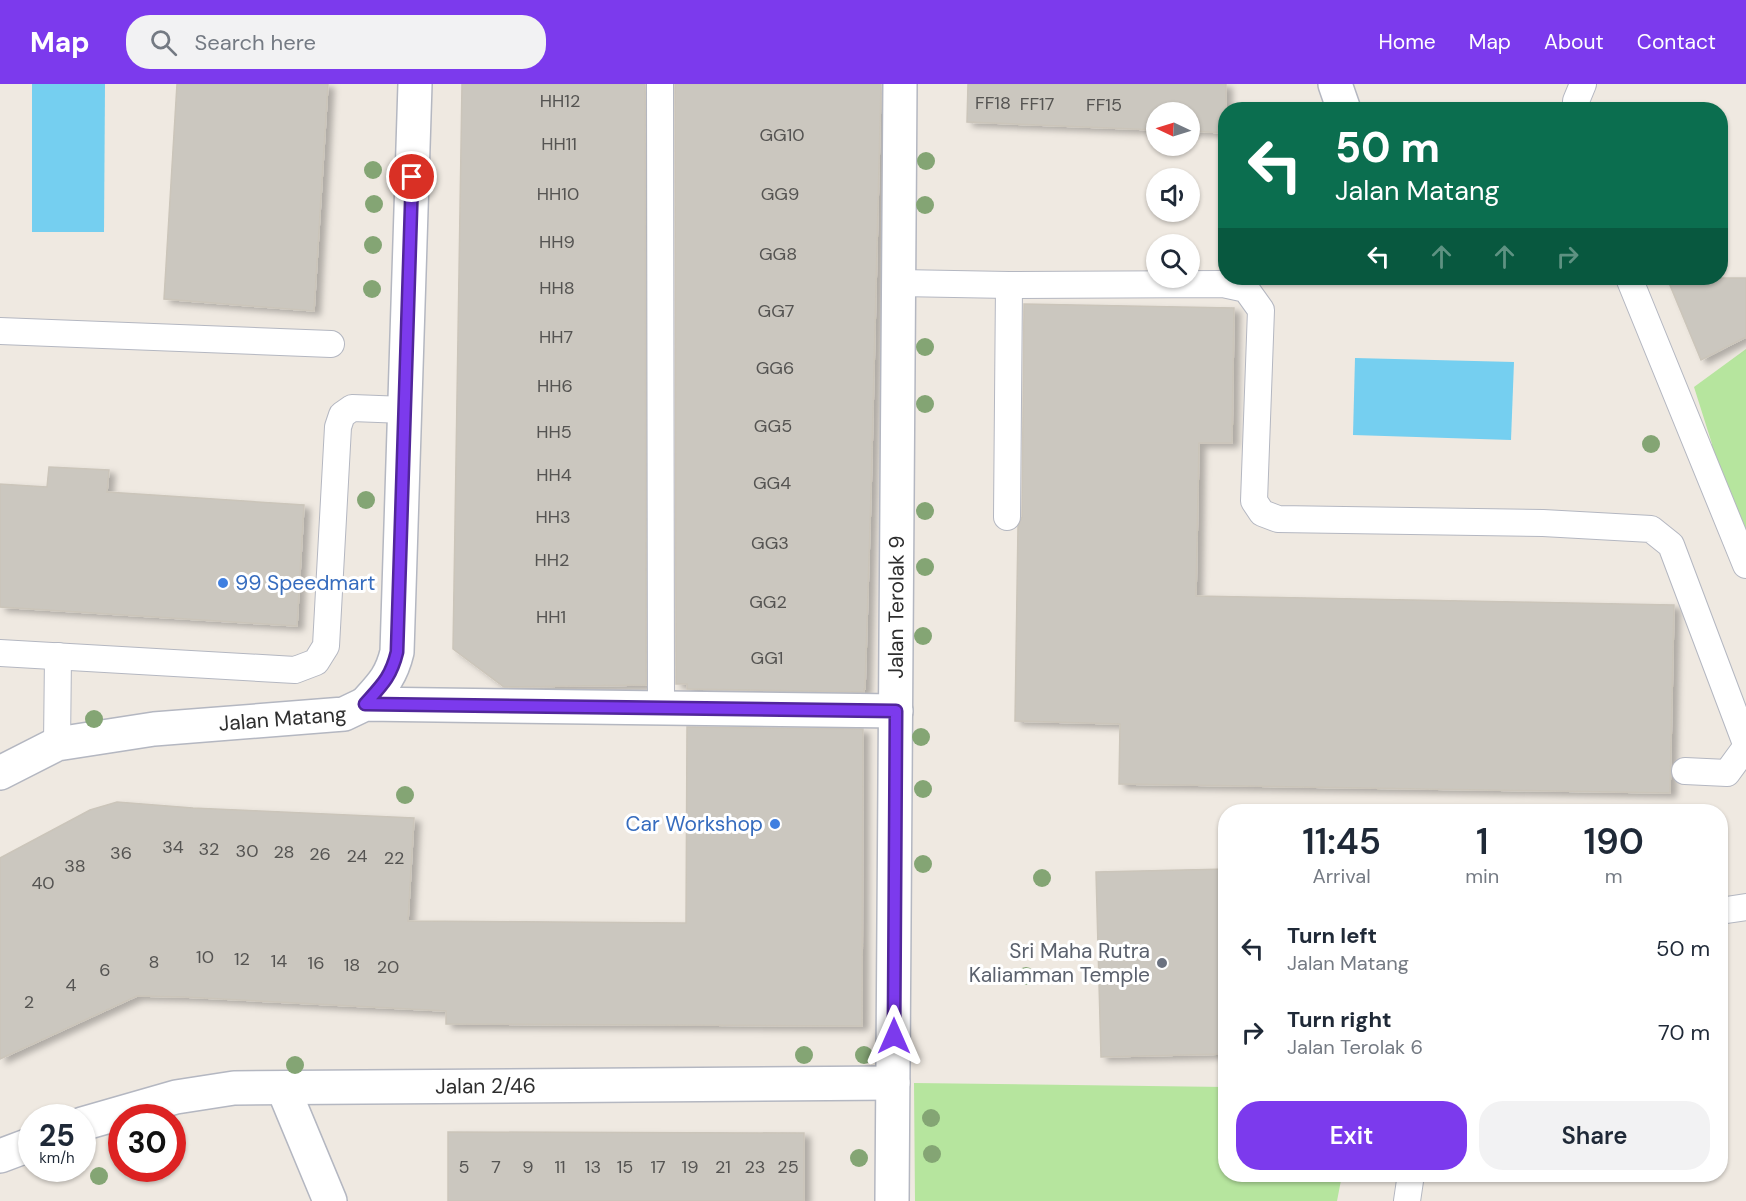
<!DOCTYPE html>
<html lang="en">
<head>
<meta charset="utf-8">
<style>
	:root { --surface:#fff; --page:#f2f2f3; --text:#1f2937; --muted:#747a83; --accent:#7c3aed }
	body { margin:0; font-family:"DM Sans",sans-serif; background:var(--page); color:var(--text); height:100vh; display:flex; flex-direction:column; font-size:22px; white-space:nowrap }
	* { box-sizing:border-box; margin:0 }
	p { font-size:20px; color:var(--muted) }
	.icon { flex:none; width:33px; height:33px; fill:none; stroke:currentColor; stroke-width:2; stroke-linecap:round; stroke-linejoin:round }
	.map { position:relative; flex:1; overflow:hidden }
	.details { position:absolute; left:1218px; top:720px; width:510px; height:378px; display:flex; flex-direction:column; background:var(--surface); border-radius:24px; box-shadow:0 2px 4px #0004 }
	.details>* { flex:none }
	.hud { position:absolute; left:1218px; top:18px; width:510px; height:183px; border-radius:24px; box-shadow:0 2px 4px #0004; background:#0b6e4f; color:#fff; overflow:hidden }
	.needle { width:39px; rotate:274deg }
	.tools { position:absolute; left:1146px; top:18px; display:grid; gap:12px }
	.tools a { display:grid; place-items:center; width:54px; height:54px; border-radius:50%; background:var(--surface); box-shadow:0 2px 4px #0004; font-size:30px }
	.speed { position:absolute; left:18px; top:1020px; display:flex; gap:12px; font-size:30px; font-weight:700; text-align:center }
	.speed>* { display:grid; place-content:center; width:78px; height:78px; border-radius:50%; background:var(--surface); box-shadow:0 2px 4px #0004; line-height:1 }
	.speed small { font-size:15px; font-weight:400 }
	.speed .limit { border:9px solid #d22; background:#fff; color:#111 }
	.pin { position:absolute; display:grid; place-items:center; width:51px; height:51px; color:#fff; margin:-26px; border:3px solid #fff; border-radius:50%; box-shadow:0 2px 6px #0007 }
	.me { position:absolute; width:66px; margin:-33px; rotate:0deg; stroke-linejoin:round; filter:drop-shadow(0 0 4px #0008) }
	.turn { display:flex; align-items:center; gap:21px; height:126px; padding:0 18px; font-size:27px }
	.turn .icon { width:78px; height:78px; stroke-width:2.5 }
	.turn b { display:block; font-size:42px; line-height:51px }
	.lanes { display:flex; align-items:center; height:57px; padding:0 18px; background:#0003; justify-content:center; gap:30px; direction:ltr }
	.lanes .off { opacity:.35 }
	.eta { display:flex; justify-content:space-evenly; align-items:center; height:102px; text-align:center }
	.eta b { font-size:36px; font-weight:600; line-height:42px }
	.primary-button { display:flex; gap:12px; margin-top:auto; padding:12px 18px }
	.primary-button a { flex:1; height:69px; border-radius:24px; background:var(--accent); color:#fff; font-size:24px; font-weight:600; line-height:69px; text-align:center }
	.primary-button a+a { background:var(--page); color:var(--text) }
	ul { padding:0; list-style:none }
	li { display:flex; align-items:center; gap:18px; height:84px; padding:0 18px }
	li div { flex:1 }
	li b { display:block; font-size:22px }
	li em { font-style:normal }
	header { display:flex; align-items:center; gap:36px; box-sizing:border-box; height:84px; padding:0 30px; background:var(--accent); color:#fff }
	header strong { font-size:28px }
	nav { display:flex; gap:33px; margin-inline-start:auto; font-size:21px }
	.search { width:420px; height:54px; background:var(--page); display:flex; align-items:center; gap:15px; box-sizing:border-box; padding:0 21px; border-radius:24px; color:var(--muted); font-size:22px }
	.map>svg:first-child { display:block }
	.green { fill:#b6e59e }
	.water { fill:#75cff0 }
	.building { fill:#cbc7bf; stroke:#cbc5ba; stroke-width:1.5; filter:url(#shadow) }
	.lines { fill:none; stroke-linecap:round; stroke-linejoin:round }
	.lane-casing { stroke:#b4b7c1; stroke-width:28 }
	.street-casing { stroke:#b4b7c1; stroke-width:36 }
	.lane { stroke:#fff; stroke-width:26 }
	.street { stroke:#fff; stroke-width:33 }
	.tree { fill:#84a574 }
	.route-casing { stroke:#51269a; stroke-width:15 }
	.route { stroke:#7c3aed; stroke-width:10 }
	.shop-dot { fill:#3f7fe0; stroke:#fff; stroke-width:2 }
	.worship-dot { fill:#6b7280; stroke:#fff; stroke-width:2 }
	.labels { text-anchor:middle; stroke-width:6; stroke-linejoin:round; paint-order:stroke }
	.number-label { font-size:18px; fill:#555452 }
	.shop-label { font-size:21px; fill:#366cbe; stroke:#fff; text-anchor:start }
	.street-label { font-size:21px; fill:#2e2e2e; stroke:#fff }
	.worship-label { font-size:21px; fill:#5b616d; stroke:#fff; text-anchor:end }
</style>
</head>
<body>
<header>
<strong>Map</strong>
<div class="search"><svg class="icon" aria-label="search" viewBox="0 0 24 24"><circle cx="10" cy="10" r="6"/><path d="M15 15l6 6"/></svg>Search here</div>
<nav><a>Home</a><a>Map</a><a>About</a><a>Contact</a></nav>
</header>
<div class="map">
<svg width="1746" height="1117" viewBox="0 0 1746 1117">
	<defs>
		<filter id="shadow"><feDropShadow dx="6" dy="4" stdDeviation="3" flood-color="#0004"/></filter>
	</defs>
	<rect width="100%" height="100%" fill="#efe9e1"/>
	<g class="green">
		<polygon points="1746,265 1746,449 1712,368 1712,360 1694,303"/>
		<polygon points="914,999 1225,1003 1226,1090 1342,1091 1337,1117 915,1117"/>
	</g>
	<g class="water">
		<polygon points="32,0 105,0 104,148 32,148"/>
		<polygon points="1355,274 1514,278 1511,356 1353,351"/>
	</g>
	<g class="building">
		<polygon points="177,0 328,0 314,227 164,215"/>
		<polygon points="462,0 645,0 646,601 504,603 453,565"/>
		<polygon points="675,0 881,0 871,409 865,605 864,605 864,608 687,605 687,600 676,600"/>
		<polygon points="968,0 1226,0 1226,49 1190,47 1190,28 1156,28 1156,46 967,38"/>
		<polygon points="1667,194 1746,194 1746,253 1701,276"/>
		<polygon points="1024,220 1234,224 1232,359 1199,359 1196,512 1674,521 1670,709 1119,700 1120,640 1015,637 1018,442 1022,433"/>
		<polygon points="49,383 109,386 107,408 304,421 297,542 0,523 0,400 47,403"/>
		<polygon points="687,643 863,645 862,942 446,940 446,927 184,913 137,912 0,975 0,774 90,726 117,718 193,724 414,734 408,837 686,839"/>
		<polygon points="1226,785 1226,970 1101,973 1096,788"/>
		<polygon points="448,1048 804,1049 804,1117 448,1117"/>
	</g>
	<g class="lines">
		<g class="lane-casing">
			<g id="lane">
				<polyline points="660,0 661,623"/>
				<polyline points="1577,26 1576,17 1583,0"/>
				<polyline points="1629,194 1746,481"/>
				<polyline points="899,199 1009,201 1223,200 1246,205 1261,226 1254,417 1262,429 1278,435 1543,439 1651,445 1671,461 1746,660"/>
				<polyline points="0,247 331,260"/>
				<polyline points="1007,433 1009,201"/>
				<polyline points="0,569 295,586 316,578 326,562 338,343 342,331 352,324 405,326"/>
				<polyline points="57,660 58,572"/>
				<polyline points="1685,687 1727,689 1746,663"/>
				<polyline points="1720,827 1746,823"/>
				<polyline points="1407,1117 1411,1090"/>
			</g>
		</g>
		<g class="street-casing">
			<g id="street">
				<polyline points="1335,0 1344,26"/>
				<path d="M 365,620 C 382,601 391,593 397,568 L 415,0"/>
				<path id="s1" d="M 0,689 L 57,660 L 154,645 L 344,630 L 365,620 L 896,627"/>
				<polyline points="283,1004 330,1117"/>
				<path id="s2" d="M 82,1040 L 176,1013 L 234,1004 L 893,999"/>
				<polyline points="0,1072 32,1060"/>
				<path id="s3" d="M 892,1117 L 900,0"/>
			</g>
		</g>
		<use href="#lane" class="lane"/>
		<use href="#street" class="street"/>
	</g>
	<g class="tree">
		<circle cx="926" cy="77" r="9"/>
		<circle cx="373" cy="86" r="9"/>
		<circle cx="374" cy="120" r="9"/>
		<circle cx="925" cy="121" r="9"/>
		<circle cx="373" cy="161" r="9"/>
		<circle cx="372" cy="205" r="9"/>
		<circle cx="925" cy="263" r="9"/>
		<circle cx="925" cy="320" r="9"/>
		<circle cx="1651" cy="360" r="9"/>
		<circle cx="366" cy="416" r="9"/>
		<circle cx="925" cy="427" r="9"/>
		<circle cx="925" cy="483" r="9"/>
		<circle cx="923" cy="552" r="9"/>
		<circle cx="94" cy="635" r="9"/>
		<circle cx="921" cy="653" r="9"/>
		<circle cx="923" cy="705" r="9"/>
		<circle cx="405" cy="711" r="9"/>
		<circle cx="923" cy="780" r="9"/>
		<circle cx="1042" cy="794" r="9"/>
		<circle cx="1026" cy="892" r="9"/>
		<circle cx="804" cy="971" r="9"/>
		<circle cx="864" cy="971" r="9"/>
		<circle cx="295" cy="981" r="9"/>
		<circle cx="931" cy="1034" r="9"/>
		<circle cx="932" cy="1070" r="9"/>
		<circle cx="859" cy="1074" r="9"/>
		<circle cx="99" cy="1092" r="9"/>
	</g>
	<g class="lines">
		<g class="route-casing">
			<path id="route" d="M 412,93 L 397,568 C 391,593 382,601 365,620 L 896,627 L 894,952"/>
		</g>
		<use href="#route" class="route"/>
	</g>
	<g class="shop-dot">
		<circle cx="223" cy="499" r="6"/>
		<circle cx="775" cy="740" r="6"/>
	</g>
	<circle class="worship-dot" cx="1162" cy="879" r="6"/>
	<g class="labels">
		<g class="number-label">
			<text x="560" y="23">HH12</text>
			<text x="993" y="25">FF18</text>
			<text x="1037" y="26">FF17</text>
			<text x="1104" y="27">FF15</text>
			<text x="782" y="57">GG10</text>
			<text x="559" y="66">HH11</text>
			<text x="558" y="116">HH10</text>
			<text x="780" y="116">GG9</text>
			<text x="557" y="164">HH9</text>
			<text x="778" y="176">GG8</text>
			<text x="557" y="210">HH8</text>
			<text x="776" y="233">GG7</text>
			<text x="556" y="259">HH7</text>
			<text x="775" y="290">GG6</text>
			<text x="555" y="308">HH6</text>
			<text x="773" y="348">GG5</text>
			<text x="554" y="354">HH5</text>
			<text x="554" y="397">HH4</text>
			<text x="772" y="405">GG4</text>
			<text x="553" y="439">HH3</text>
			<text x="770" y="465">GG3</text>
			<text x="552" y="482">HH2</text>
			<text x="768" y="524">GG2</text>
			<text x="551" y="539">HH1</text>
			<text x="767" y="580">GG1</text>
			<text x="173" y="769">34</text>
			<text x="209" y="771">32</text>
			<text x="247" y="773">30</text>
			<text x="284" y="774">28</text>
			<text x="121" y="775">36</text>
			<text x="320" y="776">26</text>
			<text x="357" y="778">24</text>
			<text x="394" y="780">22</text>
			<text x="75" y="788">38</text>
			<text x="43" y="805">40</text>
			<text x="205" y="879">10</text>
			<text x="242" y="881">12</text>
			<text x="279" y="883">14</text>
			<text x="154" y="884">8</text>
			<text x="316" y="885">16</text>
			<text x="352" y="887">18</text>
			<text x="388" y="889">20</text>
			<text x="105" y="892">6</text>
			<text x="71" y="907">4</text>
			<text x="29" y="924">2</text>
			<text x="464" y="1089">5</text>
			<text x="496" y="1089">7</text>
			<text x="528" y="1089">9</text>
			<text x="560" y="1089">11</text>
			<text x="593" y="1089">13</text>
			<text x="625" y="1089">15</text>
			<text x="658" y="1089">17</text>
			<text x="690" y="1089">19</text>
			<text x="723" y="1089">21</text>
			<text x="755" y="1089">23</text>
			<text x="788" y="1089">25</text>
		</g>
		<g class="shop-label">
			<text x="235" y="506">99 Speedmart</text>
			<text x="763" y="747" text-anchor="end">Car Workshop</text>
		</g>
		<g class="street-label">
			<text dy="7" stroke="none"><textPath href="#s3" startOffset="594">Jalan Terolak 9</textPath></text>
			<text dy="7" stroke="none"><textPath href="#s1" startOffset="291">Jalan Matang</textPath></text>
			<text dy="7" stroke="none"><textPath href="#s2" startOffset="408">Jalan 2/46</textPath></text>
		</g>
		<g class="worship-label">
			<text x="1150" y="874">Sri Maha Rutra<tspan x="1150" dy="24">Kaliamman Temple</tspan></text>
		</g>
	</g>
</svg>
<div class="tools">
<a><svg class="needle" viewBox="-14 -14 28 28"><path d="M0-13l5 13h-10z" fill="#e53935"/><path d="M0 13l5-13h-10z" fill="#747a83"/></svg></a>
<a><svg class="icon" aria-label="sound" viewBox="0 0 24 24"><path d="M4 9h4l5-4v14l-5-4H4zM17 9q2 3 0 6"/></svg></a>
<a><svg class="icon" aria-label="search" viewBox="0 0 24 24"><circle cx="10" cy="10" r="6"/><path d="M15 15l6 6"/></svg></a>
</div>
<div class="speed"><div>25<small>km/h</small></div><div class="limit">30</div></div>
<div class="pin" style="left:412px;top:93px;background:#d93025"><svg class="icon" aria-label="arrive" viewBox="0 0 24 24"><path d="M6 21V4h12l-3 4 3 4H6"/></svg></div>
<svg class="me" style="left:894px;top:952px" viewBox="-20 -20 40 40"><path d="M0-17L14 15 0 8-14 15z" fill="#7c3aed" stroke="#fff" stroke-width="4"/></svg>
<div class="hud">
<div class="turn"><svg class="icon" aria-label="left" viewBox="0 0 24 24"><path d="M17 20v-9H6M10 6l-5 5 5 5"/></svg><div><b>50 m</b>Jalan Matang</div></div>
<div class="lanes"><svg class="icon" aria-label="left" viewBox="0 0 24 24"><path d="M17 20v-9H6M10 6l-5 5 5 5"/></svg><svg class="icon off" aria-label="ahead" viewBox="0 0 24 24"><path d="M12 20V5M6 11l6-6 6 6"/></svg><svg class="icon off" aria-label="ahead" viewBox="0 0 24 24"><path d="M12 20V5M6 11l6-6 6 6"/></svg><svg class="icon off" aria-label="right" viewBox="0 0 24 24"><path d="M7 20v-9h11M14 6l5 5-5 5"/></svg></div>
</div>
<section class="details">
<div class="eta">
<div><b>11:45</b><p>Arrival</p></div>
<div><b>1</b><p>min</p></div>
<div><b>190</b><p>m</p></div>
</div>
<ul>
<li><svg class="icon" aria-label="left" viewBox="0 0 24 24"><path d="M17 20v-9H6M10 6l-5 5 5 5"/></svg><div><b>Turn left</b><p>Jalan Matang</p></div><em>50 m</em></li>
<li><svg class="icon" aria-label="right" viewBox="0 0 24 24"><path d="M7 20v-9h11M14 6l5 5-5 5"/></svg><div><b>Turn right</b><p>Jalan Terolak 6</p></div><em>70 m</em></li>
</ul>
<div class="primary-button"><a>Exit</a><a>Share</a></div>
</section>
</div>
</body>
</html>
